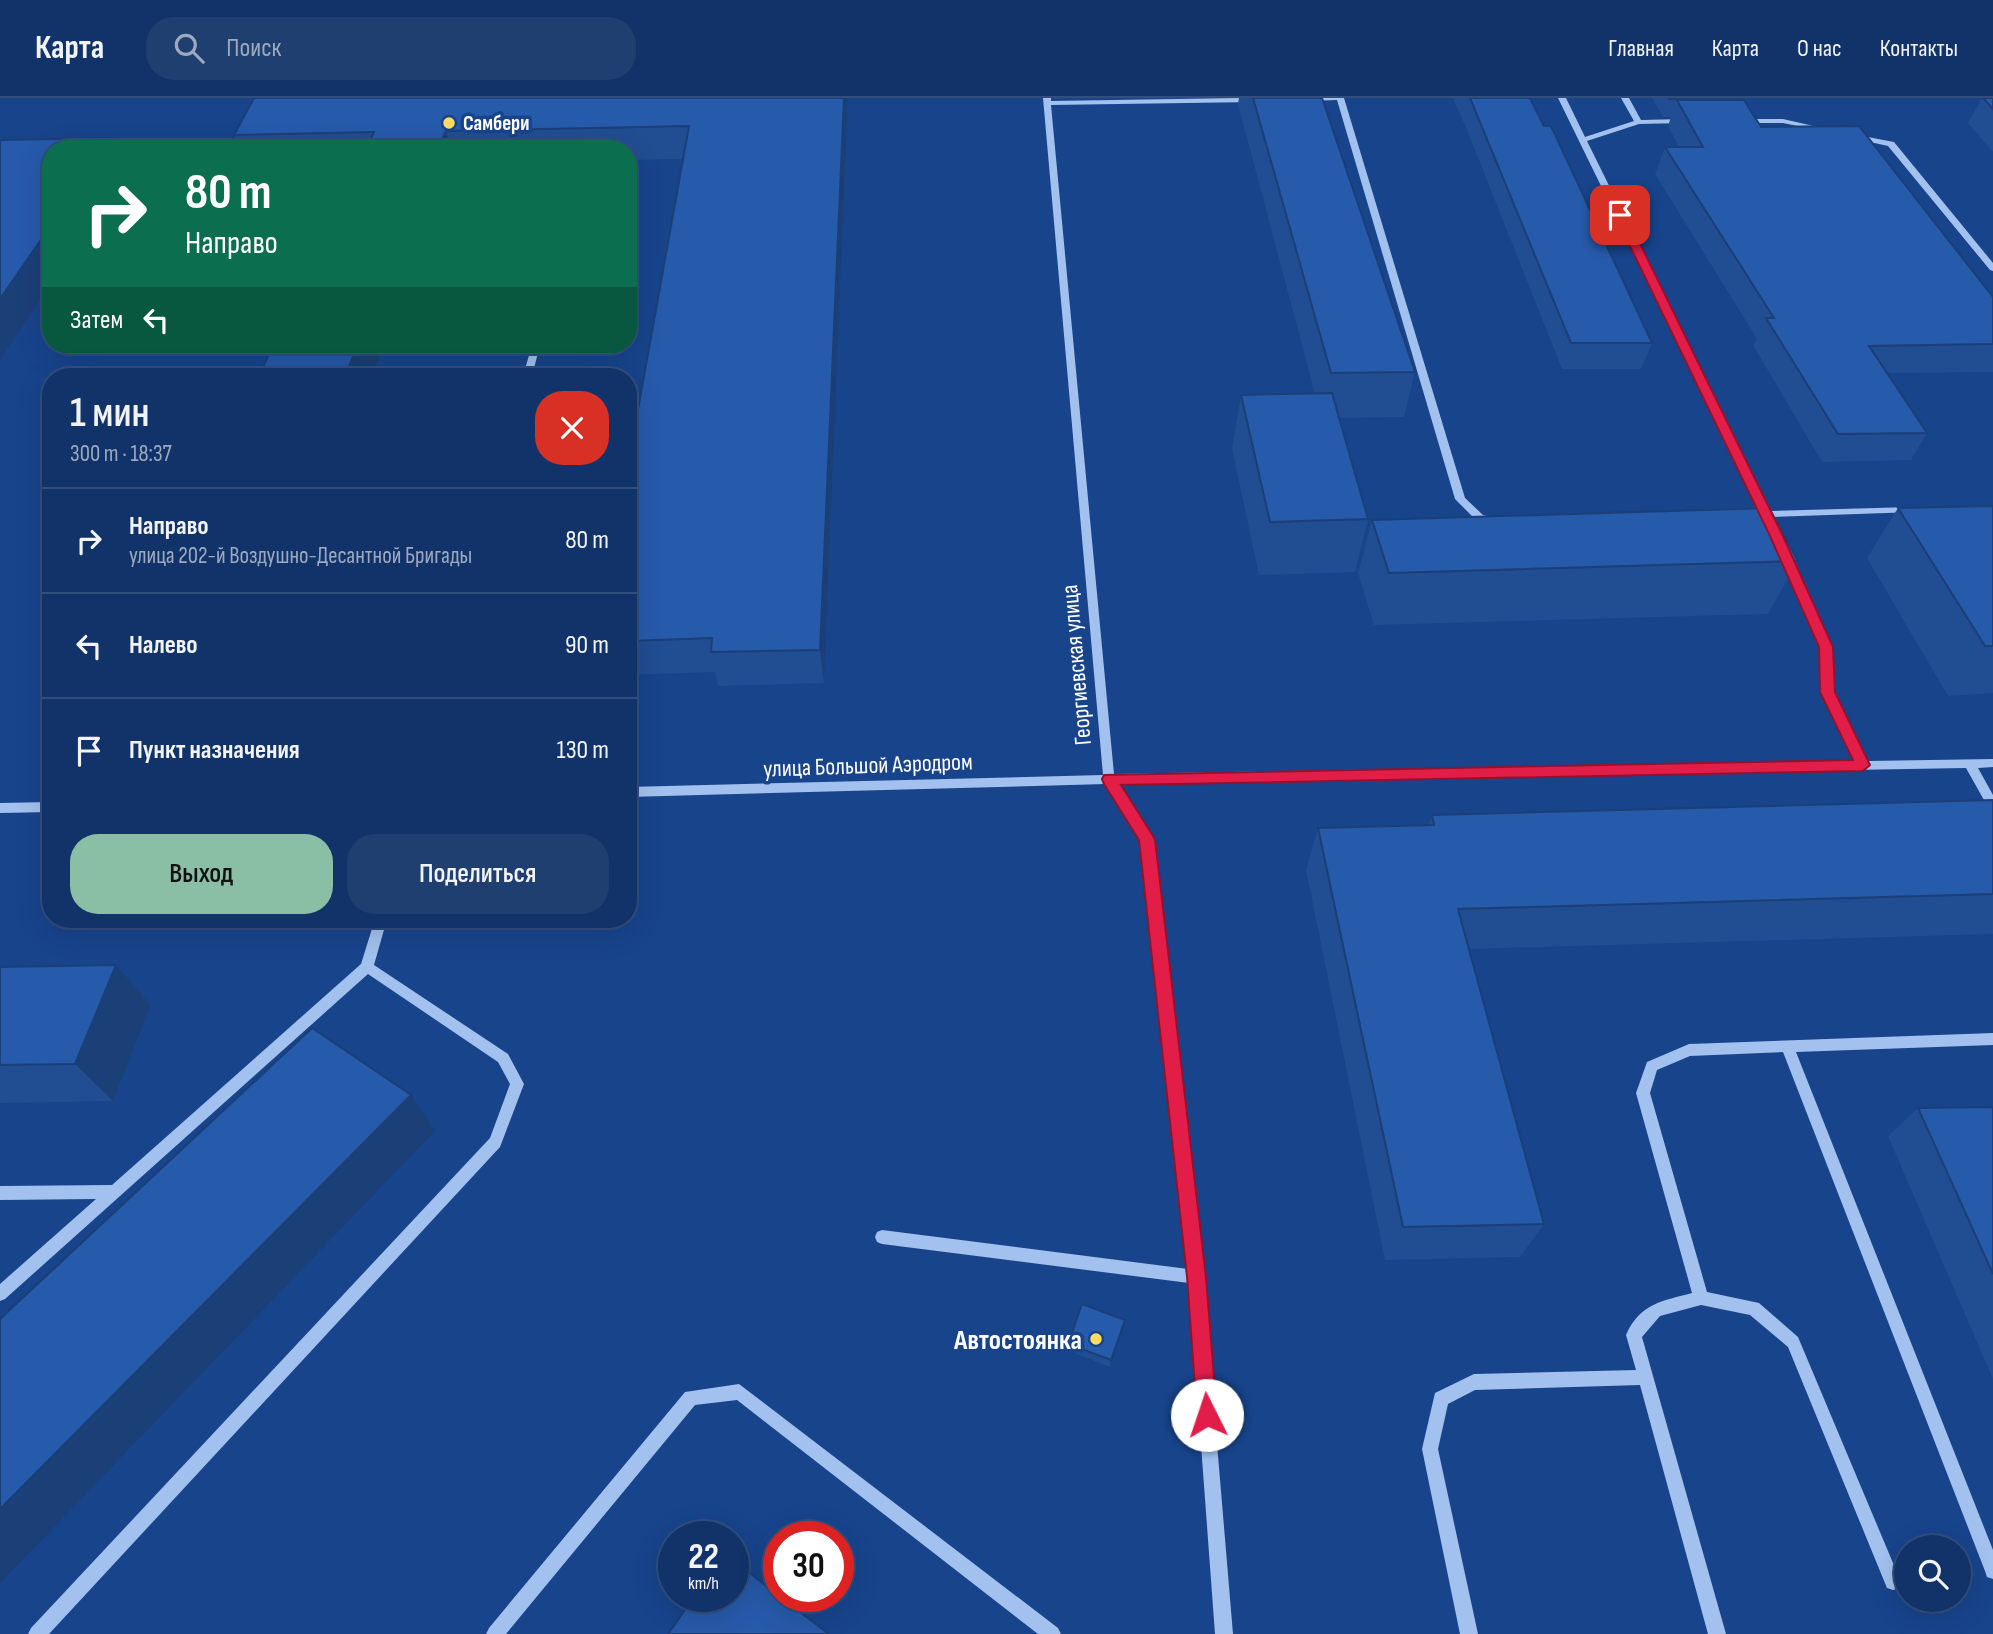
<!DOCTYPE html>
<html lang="ru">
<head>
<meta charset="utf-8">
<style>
	:root { --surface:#123369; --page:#1f3f71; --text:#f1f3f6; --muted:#9caac0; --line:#314e7d; --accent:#8abfa5 }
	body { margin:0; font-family:"Sofia Sans Condensed",sans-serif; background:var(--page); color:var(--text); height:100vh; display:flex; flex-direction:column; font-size:26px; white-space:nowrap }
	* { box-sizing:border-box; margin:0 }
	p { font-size:23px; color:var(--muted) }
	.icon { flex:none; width:38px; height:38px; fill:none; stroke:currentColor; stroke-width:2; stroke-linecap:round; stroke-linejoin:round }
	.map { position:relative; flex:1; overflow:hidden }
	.sheet { position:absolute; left:42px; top:270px; width:595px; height:560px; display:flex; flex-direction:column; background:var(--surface); border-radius:28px; box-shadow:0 7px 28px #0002,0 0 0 2px var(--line) }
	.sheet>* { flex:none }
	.guide { position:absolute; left:42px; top:42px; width:595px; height:214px; border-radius:28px; box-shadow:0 7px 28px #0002,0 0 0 2px var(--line); background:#0b6e4f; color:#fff; overflow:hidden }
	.fabs { position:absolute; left:1894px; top:1437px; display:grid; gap:14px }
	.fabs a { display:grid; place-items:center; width:77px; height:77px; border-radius:50%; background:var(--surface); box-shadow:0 7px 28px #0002,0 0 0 2px var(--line); font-size:35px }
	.speed { position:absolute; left:658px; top:1423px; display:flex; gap:14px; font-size:35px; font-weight:700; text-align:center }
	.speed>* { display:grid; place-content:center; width:91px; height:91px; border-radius:50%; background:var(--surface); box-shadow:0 7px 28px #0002,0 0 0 2px var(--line); line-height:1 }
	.speed small { font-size:18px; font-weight:400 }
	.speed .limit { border:10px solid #d22; background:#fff; color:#111 }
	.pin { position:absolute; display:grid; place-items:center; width:60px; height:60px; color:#fff; margin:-30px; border-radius:14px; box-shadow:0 4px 10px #0006 }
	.me { position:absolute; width:77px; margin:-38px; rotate:356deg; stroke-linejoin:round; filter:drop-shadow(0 0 5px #0008) }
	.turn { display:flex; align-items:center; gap:24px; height:147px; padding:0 28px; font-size:32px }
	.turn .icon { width:91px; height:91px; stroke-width:2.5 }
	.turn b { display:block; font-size:49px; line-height:60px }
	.then { display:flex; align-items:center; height:66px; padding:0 28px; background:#0003; gap:14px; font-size:26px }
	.round { display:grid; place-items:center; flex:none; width:74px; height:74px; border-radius:28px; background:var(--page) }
	.headline { display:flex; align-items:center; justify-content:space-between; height:119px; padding:0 28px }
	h1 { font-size:42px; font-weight:600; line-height:52px }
	.action { display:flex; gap:14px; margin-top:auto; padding:14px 28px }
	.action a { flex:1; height:80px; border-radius:28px; background:var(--accent); color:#111; font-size:28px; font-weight:600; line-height:80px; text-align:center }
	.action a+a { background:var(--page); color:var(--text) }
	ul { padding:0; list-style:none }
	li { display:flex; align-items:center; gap:21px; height:105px; padding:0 28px; border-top:2px solid var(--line) }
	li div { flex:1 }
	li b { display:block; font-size:26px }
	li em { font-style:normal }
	header { display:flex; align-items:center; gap:42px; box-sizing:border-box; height:98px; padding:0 35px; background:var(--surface); border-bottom:2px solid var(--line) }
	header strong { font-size:33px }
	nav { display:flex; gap:38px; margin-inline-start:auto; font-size:24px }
	.search { width:490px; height:63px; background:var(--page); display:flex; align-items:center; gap:18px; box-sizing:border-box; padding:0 24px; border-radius:28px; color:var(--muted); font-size:26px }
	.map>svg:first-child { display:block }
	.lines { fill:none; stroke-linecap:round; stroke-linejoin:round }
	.minor { fill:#a2c1ee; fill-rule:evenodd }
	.wall { fill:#214d92 }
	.shaded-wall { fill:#1b3f77 }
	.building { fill:#265aaa; stroke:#1b3f77; stroke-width:2 }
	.route { fill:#e11d48; stroke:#92132f; stroke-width:2 }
	.poi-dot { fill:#ffda60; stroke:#18448c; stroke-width:2.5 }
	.labels { text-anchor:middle; stroke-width:7; stroke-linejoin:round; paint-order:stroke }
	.far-poi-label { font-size:21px; font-weight:bold; fill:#fff; stroke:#18448c; text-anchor:start }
	.street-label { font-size:24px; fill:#fff; stroke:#18448c }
	.near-poi-label { font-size:28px; font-weight:bold; fill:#fff; stroke:#18448c; text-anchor:end }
</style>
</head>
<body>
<header>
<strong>Карта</strong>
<div class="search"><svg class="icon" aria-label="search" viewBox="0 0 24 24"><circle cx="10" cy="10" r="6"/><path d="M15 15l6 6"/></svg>Поиск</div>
<nav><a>Главная</a><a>Карта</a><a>О нас</a><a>Контакты</a></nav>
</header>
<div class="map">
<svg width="1993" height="1536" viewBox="0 0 1993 1536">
	<rect width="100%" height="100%" fill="#18448c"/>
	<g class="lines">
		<g class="minor">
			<polygon points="1043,0 1051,0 1051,3 1239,0 1255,0 1258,2 1254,4 1051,7 1114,676 1855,663 1822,594 1821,549 1781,460 1786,457 1791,460 1831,549 1834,594 1867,663 1993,661 1993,669 1978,670 1993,697 1993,713 1989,711 1966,670 1118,685 1153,741 1203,1179 1233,1536 1215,1536 1189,1185 882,1146 877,1144 875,1139 877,1134 882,1132 1188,1171 1141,742 1106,686 628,699 628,689 1103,677"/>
			<polygon points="1304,0 1344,0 1465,400 1483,417 1499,421 1499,425 1476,422 1455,401 1337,2 1307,3"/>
			<polygon points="1558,0 1566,0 1585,39 1634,23 1621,0 1629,0 1641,22 1684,21 1688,23 1684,25 1639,26 1587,43 1770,413 1911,409 1915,410 1915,414 1773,419 1773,423 1765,423 1763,419 1754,418 1754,414 1760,413"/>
			<polygon points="1738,21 1783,21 1831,32 1827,34 1783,25 1741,25 1737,23"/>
			<polygon points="1852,36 1894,44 1993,165 1993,173 1990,172 1888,48 1852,40"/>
			<polygon points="532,247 540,247 532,278 523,278"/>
			<polygon points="51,704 51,714 0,715 0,705"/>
			<polygon points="375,821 387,821 374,867 508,956 524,986 500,1049 49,1536 28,1536 31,1530 490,1040 510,986 498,964 368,876 5,1201 0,1203 0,1186 96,1101 0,1102 0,1088 112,1087 361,866"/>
			<path d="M 1993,935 L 1993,947 L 1796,954 L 1993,1452 L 1993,1481 L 1987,1479 L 1985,1473 L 1783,954 L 1690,958 L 1657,972 L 1650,995 L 1707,1194 L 1759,1205 L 1798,1239 L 1901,1484 L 1899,1490 L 1893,1492 L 1887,1490 L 1788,1249 L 1750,1217 L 1701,1207 L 1660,1218 L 1642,1239 L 1726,1536 L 1708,1536 L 1640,1287 L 1475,1292 L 1448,1306 L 1438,1351 L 1478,1536 L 1460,1536 L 1422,1351 L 1435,1295 L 1474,1276 L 1636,1272 L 1626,1237 C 1640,1205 1663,1203 1692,1195 L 1636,995 L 1647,964 L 1689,946 Z"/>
			<polygon points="739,1286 1058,1530 1061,1536 1038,1536 737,1302 695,1307 506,1536 486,1536 489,1530 685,1294"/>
		</g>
	</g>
	<g class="wall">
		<polygon points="254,0 848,0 824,585 718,588 715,574 628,577 628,367 683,61 628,62 628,51 239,51 234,37"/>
		<polygon points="1239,0 1253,0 1415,274 1404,319 1339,320 1368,421 1355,474 1259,477 1232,351 1241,297 1315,296 1238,6"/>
		<polygon points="1453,0 1530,0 1652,245 1641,271 1562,271 1469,37"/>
		<polygon points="1652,0 1735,0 1735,2 1761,29 1993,199 1993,274 1887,275 1927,335 1911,362 1822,364 1753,247 1757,241 1655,76 1665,49 1679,49 1668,28 1671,19 1663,19"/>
		<polygon points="1982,0 1993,0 1993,54 1968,25"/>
		<polygon points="1993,408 1993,595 1948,598 1867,460 1898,410"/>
		<polygon points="1372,422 1798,463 1768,516 1374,527 1358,475"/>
		<polygon points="1993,702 1993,836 1469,851 1544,1126 1520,1159 1385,1162 1306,772 1318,730 1428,727 1432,717"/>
		<polygon points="116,867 151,907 113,1003 0,1005 0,869"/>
		<polygon points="1993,1009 1993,1281 1888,1038 1918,1010"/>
		<polygon points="1124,1229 1110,1269 1067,1252 1068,1246"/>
	</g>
	<g class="shaded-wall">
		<polygon points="844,0 848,0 824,585 820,552"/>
		<polygon points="446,33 451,51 438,51"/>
		<polygon points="111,40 116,51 103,51"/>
		<polygon points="51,127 51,185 0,262 0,201"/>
		<polygon points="358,247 384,247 372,278 345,278"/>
		<polygon points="116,867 151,907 113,1003 75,966"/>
		<polygon points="411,997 435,1033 0,1485 0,1411"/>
		<polygon points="1125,1222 1124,1229 1110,1269 1111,1262"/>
	</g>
	<g class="building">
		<polygon points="254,0 844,0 820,552 711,554 712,540 628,543 628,367 689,28 446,33 438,51 366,51 374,34 234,37"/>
		<polygon points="1253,0 1322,0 1415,274 1331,275"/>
		<polygon points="1470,0 1530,0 1544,28 1551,28 1652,245 1571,245"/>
		<rect x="1669" y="0" width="66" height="1"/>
		<polygon points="1983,0 1993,0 1993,11"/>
		<polygon points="1677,2 1744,2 1761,29 1859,28 1993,199 1993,246 1869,248 1927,335 1838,336 1766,220 1774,220 1665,49 1703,49"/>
		<polygon points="111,40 103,51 51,51 51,127 0,201 0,42"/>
		<polygon points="273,247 358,247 345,278 259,278"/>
		<polygon points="1332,295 1368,421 1270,424 1241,297"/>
		<polygon points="1993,408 1993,548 1985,548 1898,410"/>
		<polygon points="1769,410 1798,463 1389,475 1372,422"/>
		<polygon points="1993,702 1993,796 1458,811 1544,1126 1403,1129 1318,730 1434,727 1432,717"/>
		<polygon points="116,867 75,966 0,967 0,869"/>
		<polygon points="312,930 411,997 0,1411 0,1221"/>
		<polygon points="1993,1009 1993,1176 1918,1010"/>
		<polygon points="1082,1206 1125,1222 1111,1262 1068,1246"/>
		<polygon points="733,1462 779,1498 829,1536 668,1536 695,1498 733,1498"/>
	</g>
	<polygon class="route" points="1620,113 1626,117 1783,438 1833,549 1835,594 1870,667 1863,673 1121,687 1155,741 1206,1179 1217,1317 1214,1324 1207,1327 1200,1324 1197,1317 1187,1179 1139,742 1104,686 1102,681 1104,677 1853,662 1820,594 1819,549 1770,438 1615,117"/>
	<g class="poi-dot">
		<circle cx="449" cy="25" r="7"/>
		<circle cx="1096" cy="1241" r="7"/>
	</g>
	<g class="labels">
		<g class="far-poi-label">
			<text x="463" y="32">Самбери</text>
		</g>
		<g class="street-label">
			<text transform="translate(1076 567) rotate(-95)" y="8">Георгиевская улица</text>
			<text transform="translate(868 667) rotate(-2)" y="8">улица Большой Аэродром</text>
		</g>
		<g class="near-poi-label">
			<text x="1082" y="1251">Автостоянка</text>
		</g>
	</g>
</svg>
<div class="fabs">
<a><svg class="icon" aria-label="search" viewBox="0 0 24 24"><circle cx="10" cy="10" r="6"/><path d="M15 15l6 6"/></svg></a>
</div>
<div class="speed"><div>22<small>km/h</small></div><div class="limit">30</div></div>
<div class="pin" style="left:1620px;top:117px;background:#d93025"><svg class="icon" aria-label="arrive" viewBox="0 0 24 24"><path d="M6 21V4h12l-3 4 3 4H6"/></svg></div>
<svg class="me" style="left:1207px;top:1317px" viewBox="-20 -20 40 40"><circle r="19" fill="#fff"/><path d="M0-13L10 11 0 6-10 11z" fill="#e11d48"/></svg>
<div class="guide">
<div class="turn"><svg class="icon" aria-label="right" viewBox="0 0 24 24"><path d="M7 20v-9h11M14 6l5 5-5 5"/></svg><div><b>80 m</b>Направо</div></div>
<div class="then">Затем<svg class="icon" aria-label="left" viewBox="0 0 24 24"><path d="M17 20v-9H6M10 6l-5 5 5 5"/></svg></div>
</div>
<section class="sheet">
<div class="headline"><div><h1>1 мин</h1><p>300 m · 18:37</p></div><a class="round" style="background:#d93025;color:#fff"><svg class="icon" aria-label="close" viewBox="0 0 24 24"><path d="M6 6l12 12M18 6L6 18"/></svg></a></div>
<ul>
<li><svg class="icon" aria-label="right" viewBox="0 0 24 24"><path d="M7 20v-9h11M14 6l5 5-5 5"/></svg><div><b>Направо</b><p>улица 202-й Воздушно-Десантной Бригады</p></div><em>80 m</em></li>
<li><svg class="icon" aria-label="left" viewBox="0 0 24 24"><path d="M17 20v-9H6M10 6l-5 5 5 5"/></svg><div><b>Налево</b></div><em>90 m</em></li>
<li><svg class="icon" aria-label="arrive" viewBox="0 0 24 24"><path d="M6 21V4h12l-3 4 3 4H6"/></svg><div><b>Пункт назначения</b></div><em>130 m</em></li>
</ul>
<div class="action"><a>Выход</a><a>Поделиться</a></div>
</section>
</div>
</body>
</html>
